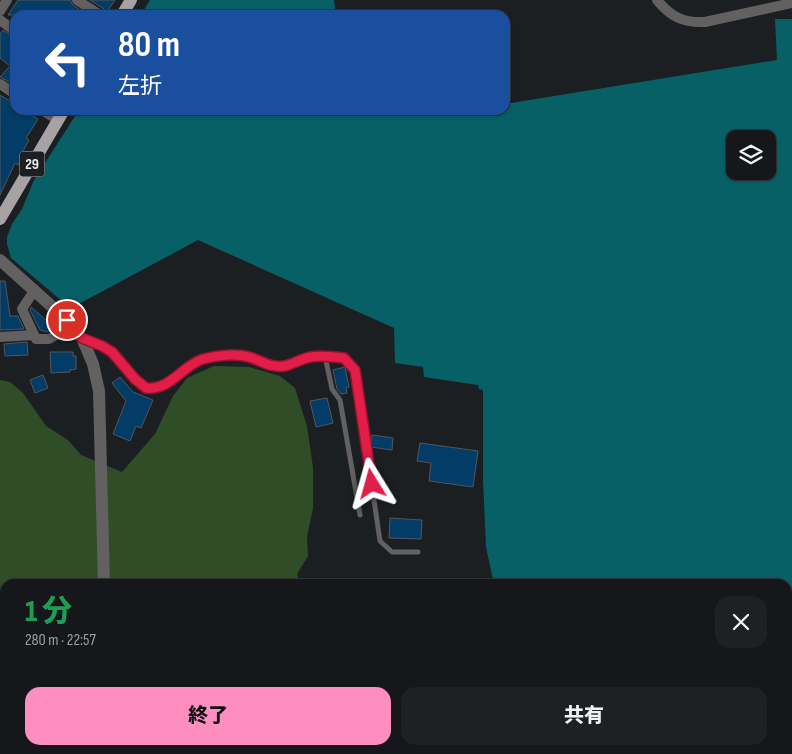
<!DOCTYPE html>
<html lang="ja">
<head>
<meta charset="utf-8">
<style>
	:root { --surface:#15171a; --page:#1e2023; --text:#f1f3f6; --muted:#9d9fa2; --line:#343639; --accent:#fd8ebf }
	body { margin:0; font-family:"Sofia Sans Condensed","Noto Sans JP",sans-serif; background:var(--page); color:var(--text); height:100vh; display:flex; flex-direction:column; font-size:19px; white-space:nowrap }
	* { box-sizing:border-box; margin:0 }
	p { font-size:16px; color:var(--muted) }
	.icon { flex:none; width:28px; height:28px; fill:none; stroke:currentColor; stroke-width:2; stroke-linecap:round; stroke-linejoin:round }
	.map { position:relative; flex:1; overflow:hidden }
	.drawer { position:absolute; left:0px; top:579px; width:792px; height:176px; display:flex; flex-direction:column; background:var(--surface); border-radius:15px 15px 0 0; box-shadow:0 1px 4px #0004,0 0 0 1px var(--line) }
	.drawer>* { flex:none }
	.guide { position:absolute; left:10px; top:10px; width:500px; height:105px; border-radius:15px; box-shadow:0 1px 4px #0004,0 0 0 1px var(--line); background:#1a4fa0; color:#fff; overflow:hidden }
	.controls { position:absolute; left:726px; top:130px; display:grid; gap:10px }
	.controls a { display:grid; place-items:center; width:50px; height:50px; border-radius:10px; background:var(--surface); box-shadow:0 1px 4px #0004,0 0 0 1px var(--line); font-size:25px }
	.pin { position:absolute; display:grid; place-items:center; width:42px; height:42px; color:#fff; margin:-21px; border:2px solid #fff; border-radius:50%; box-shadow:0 1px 5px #0007 }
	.me { position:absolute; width:55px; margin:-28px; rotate:352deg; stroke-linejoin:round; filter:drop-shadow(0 0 4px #0008) }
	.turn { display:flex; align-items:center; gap:18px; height:105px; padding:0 25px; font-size:22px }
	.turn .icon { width:65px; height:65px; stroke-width:2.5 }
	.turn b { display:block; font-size:35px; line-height:42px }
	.round { display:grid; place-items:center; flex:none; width:52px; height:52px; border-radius:15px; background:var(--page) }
	.summary { display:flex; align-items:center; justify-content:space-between; height:85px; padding:0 25px }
	h1 { font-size:30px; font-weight:800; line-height:38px; color:#1e9e55 }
	.action { display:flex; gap:10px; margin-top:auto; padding:10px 25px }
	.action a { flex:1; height:58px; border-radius:15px; background:var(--accent); color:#111; font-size:20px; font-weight:800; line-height:58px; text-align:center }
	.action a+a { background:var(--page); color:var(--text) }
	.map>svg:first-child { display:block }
	.green { fill:#2f4e27 }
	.water { fill:#076066; fill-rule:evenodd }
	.building { fill:#043c68; stroke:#53565a }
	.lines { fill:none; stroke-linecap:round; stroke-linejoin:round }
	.service { stroke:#626060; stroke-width:5 }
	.minor { stroke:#626060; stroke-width:10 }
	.tertiary { stroke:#626060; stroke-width:12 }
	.primary { stroke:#a7a2a3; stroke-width:12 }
	.route-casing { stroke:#92132f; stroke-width:12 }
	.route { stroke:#e11d48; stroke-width:9 }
	.labels { text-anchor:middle; stroke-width:4; stroke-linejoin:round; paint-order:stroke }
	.shield { fill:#1c1f22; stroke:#aeb0b2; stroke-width:1 }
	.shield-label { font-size:15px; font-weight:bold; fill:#eceef0 }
</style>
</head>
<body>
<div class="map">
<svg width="792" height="754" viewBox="0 0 792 754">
	<rect width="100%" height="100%" fill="#1c1f22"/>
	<polygon class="green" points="214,366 249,367 280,376 295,388 307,426 313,468 313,508 307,537 308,556 297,574 300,584 5,584 5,750 408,750 402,754 0,754 0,380 10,382 23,393 46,426 68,440 81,455 122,472 155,434 173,396 187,378"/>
	<g class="water">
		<polygon points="150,0 334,0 336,15 141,15"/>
		<path d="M 775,19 L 792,19 L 792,754 L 422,754 L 427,750 L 788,750 L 788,584 L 494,584 L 486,547 L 483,479 L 483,390 L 479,389 L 478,385 L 424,377 L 423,367 L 395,363 L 394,328 L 198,240 L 75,306 L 69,307 L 11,258 L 7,244 L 7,237 L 12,224 L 22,209 L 34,180 L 79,110 L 418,110 L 430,116 L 467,110 L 505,110 L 505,104 L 777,60 ZM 735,139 L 768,139 L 768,171 L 735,171 Z"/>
	</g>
	<g class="building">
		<polygon points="18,0 70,0 73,5 87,15 15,15 15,22 11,19 14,15 8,15"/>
		<polygon points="90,0 115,0 106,13 104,9"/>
		<polygon points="3,30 15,38 15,76 9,82 0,77 10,66 0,58 0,34"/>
		<polygon points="0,95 15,104 15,110 24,110 38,119 26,138 29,140 22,153 23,154 18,165 15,163 0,195"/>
		<polygon points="0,281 5,281 10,316 18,316 24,329 0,330"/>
		<polygon points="31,307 47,321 49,319 56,324 52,329 47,332 40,330 30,310"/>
		<polygon points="27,342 28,355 5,356 4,344"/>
		<polygon points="50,352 73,352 73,356 76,356 76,369 70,370 70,372 51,373"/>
		<polygon points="345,367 349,387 346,388 347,393 341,394 337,389 333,370"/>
		<polygon points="43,375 48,388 35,393 30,380"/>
		<polygon points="120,377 133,392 153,400 141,428 136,426 130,441 113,434 126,401 112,383"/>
		<polygon points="327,398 333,423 316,427 310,401"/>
		<polygon points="372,435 393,438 392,450 371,447"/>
		<polygon points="420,443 478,451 473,487 429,481 431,463 417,461"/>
		<polygon points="390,518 422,520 421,539 389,538"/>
	</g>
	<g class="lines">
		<g class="service">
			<path d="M 85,339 C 94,343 104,346 112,353 C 122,361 135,384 147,388 C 165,393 186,364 203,359 C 218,355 238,354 252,358 C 264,362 271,368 285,366 C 294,364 302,359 310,357 C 322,355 333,357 345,358 L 355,370 L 380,541 L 392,552 L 418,552"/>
			<polyline points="325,356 332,389 340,400 360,515"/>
		</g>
		<g class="minor">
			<polyline points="77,0 100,15"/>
			<path d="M 657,0 C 671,17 683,23 705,22 L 792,3"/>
			<polyline points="0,11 7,0"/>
			<polyline points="0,20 15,31"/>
			<polyline points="0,84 15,94"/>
			<polyline points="42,110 58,120"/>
			<polyline points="34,291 22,309 36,339 49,339 72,326"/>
			<polyline points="0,337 34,335"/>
		</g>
		<g class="tertiary">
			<polyline points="0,260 67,320 82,338 93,364 99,391 104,584"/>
			<polyline points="108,754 109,750"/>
		</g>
		<g class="primary">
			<polyline points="122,15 131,0"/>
			<polyline points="0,219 64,110"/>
		</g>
	</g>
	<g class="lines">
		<g class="route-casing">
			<path id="route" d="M 67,320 L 82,338 L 102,346 L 112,352 L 135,379 L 146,388 C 170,391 183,365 203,359 C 218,355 238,353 252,358 C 264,362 271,368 285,366 C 293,364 301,359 310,357 C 322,355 333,357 344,358 L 355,370 L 372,484"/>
		</g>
		<use href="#route" class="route"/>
	</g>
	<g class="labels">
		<rect class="shield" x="19.5" y="151.5" width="25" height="25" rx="4"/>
		<g class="shield-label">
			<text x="32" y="169">29</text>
		</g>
	</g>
</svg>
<div class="controls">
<a><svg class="icon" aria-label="layers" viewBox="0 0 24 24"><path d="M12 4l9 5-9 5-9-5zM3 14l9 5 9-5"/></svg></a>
</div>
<div class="pin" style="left:67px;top:320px;background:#d93025"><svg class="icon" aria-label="arrive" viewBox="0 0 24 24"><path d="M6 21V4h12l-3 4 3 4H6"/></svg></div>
<svg class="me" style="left:372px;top:484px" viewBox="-20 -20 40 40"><path d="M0-17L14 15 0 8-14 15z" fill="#e11d48" stroke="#fff" stroke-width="4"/></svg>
<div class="guide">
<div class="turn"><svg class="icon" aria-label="left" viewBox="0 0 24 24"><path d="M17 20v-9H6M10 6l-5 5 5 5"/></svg><div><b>80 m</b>左折</div></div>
</div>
<section class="drawer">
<div class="summary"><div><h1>1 分</h1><p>280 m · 22:57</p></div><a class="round"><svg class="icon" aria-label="close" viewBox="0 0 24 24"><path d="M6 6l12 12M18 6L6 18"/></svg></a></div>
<div class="action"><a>終了</a><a>共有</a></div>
</section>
</div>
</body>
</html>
